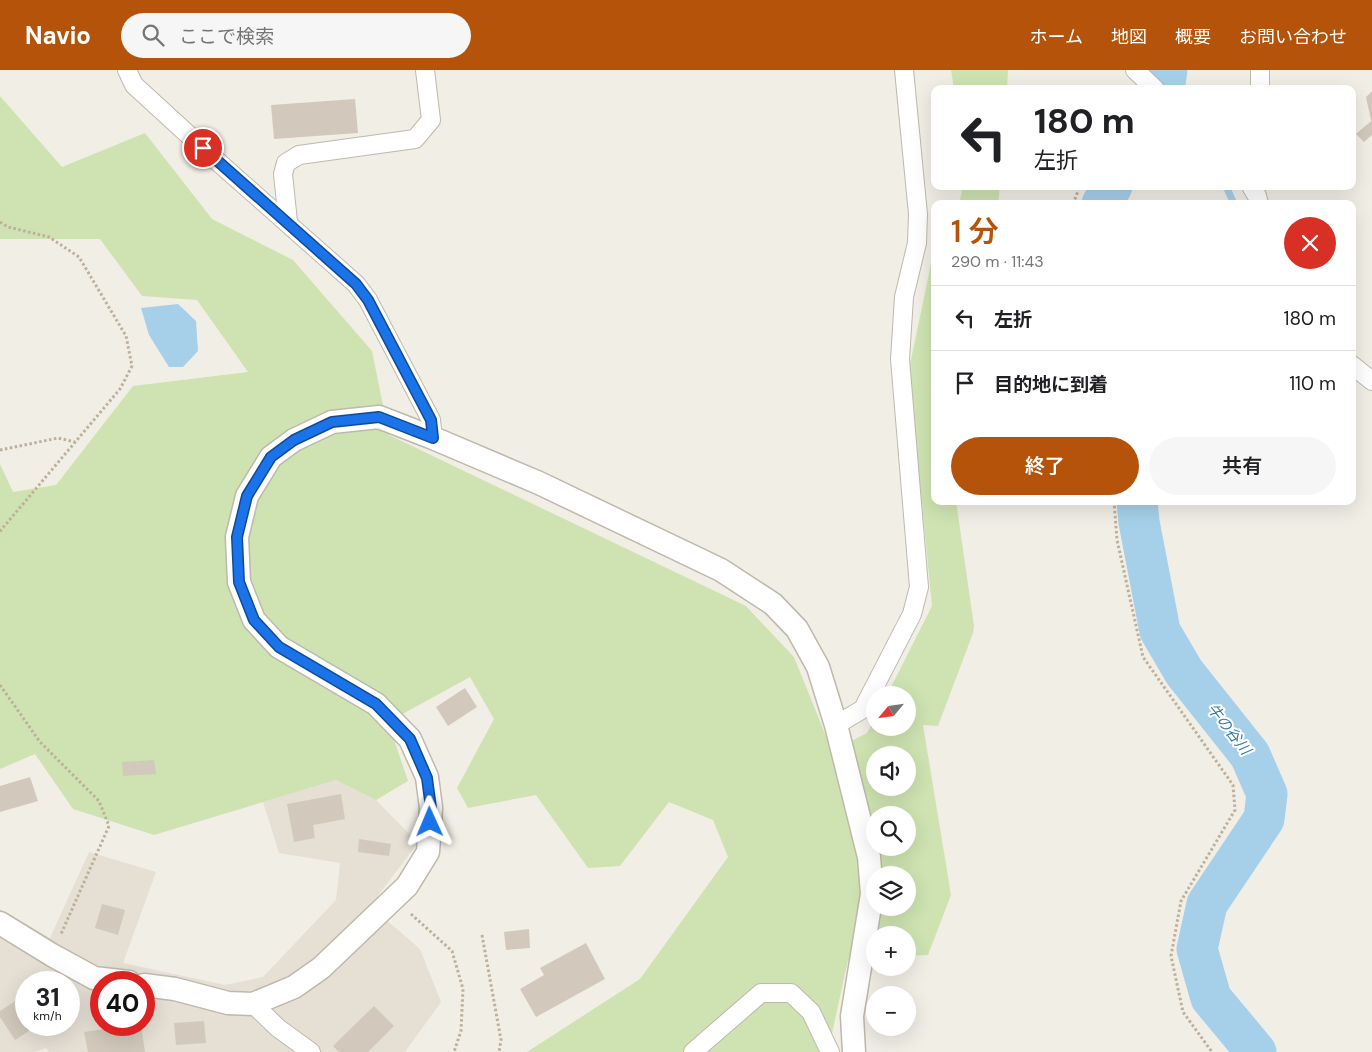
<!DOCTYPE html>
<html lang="ja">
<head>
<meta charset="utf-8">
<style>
	:root { --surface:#fff; --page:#f6f6f6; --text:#202124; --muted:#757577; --line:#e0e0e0; --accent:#b45309 }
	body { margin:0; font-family:"DM Sans","Noto Sans JP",sans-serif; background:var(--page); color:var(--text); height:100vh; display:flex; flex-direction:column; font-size:19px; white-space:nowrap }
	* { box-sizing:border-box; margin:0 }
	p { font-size:16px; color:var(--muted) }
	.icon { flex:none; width:28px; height:28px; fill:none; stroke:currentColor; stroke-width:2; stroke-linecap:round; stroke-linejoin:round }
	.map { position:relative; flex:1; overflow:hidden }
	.drawer { position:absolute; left:931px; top:130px; width:425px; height:305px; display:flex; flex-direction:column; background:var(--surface); border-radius:10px; box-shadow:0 5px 20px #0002 }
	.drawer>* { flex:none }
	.hud { position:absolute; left:931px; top:15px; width:425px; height:105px; border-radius:10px; box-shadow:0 5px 20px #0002; background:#fff; color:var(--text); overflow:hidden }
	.needle { width:32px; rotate:241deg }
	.tools { position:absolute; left:866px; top:616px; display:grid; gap:10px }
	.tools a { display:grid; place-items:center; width:50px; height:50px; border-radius:50%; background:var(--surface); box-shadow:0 5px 20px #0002; font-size:25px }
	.speed { position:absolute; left:15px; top:901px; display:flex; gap:10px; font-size:25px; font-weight:700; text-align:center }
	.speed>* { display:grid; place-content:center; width:65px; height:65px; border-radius:50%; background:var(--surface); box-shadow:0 5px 20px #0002; line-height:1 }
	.speed small { font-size:12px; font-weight:400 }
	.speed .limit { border:8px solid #d22; background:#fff; color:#111 }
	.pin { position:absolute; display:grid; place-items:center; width:42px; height:42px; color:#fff; margin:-21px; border:2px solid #fff; border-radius:50%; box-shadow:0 1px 5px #0007 }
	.me { position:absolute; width:55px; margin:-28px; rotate:359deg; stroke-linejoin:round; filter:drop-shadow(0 0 4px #0008) }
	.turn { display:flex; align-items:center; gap:18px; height:105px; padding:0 20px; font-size:22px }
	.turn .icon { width:65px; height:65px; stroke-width:2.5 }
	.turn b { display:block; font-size:35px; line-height:42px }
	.round { display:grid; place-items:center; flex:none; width:52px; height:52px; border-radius:26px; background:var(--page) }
	.head { display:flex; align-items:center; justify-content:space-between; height:85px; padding:0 20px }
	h1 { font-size:30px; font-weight:600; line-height:38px; color:var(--accent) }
	.action { display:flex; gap:10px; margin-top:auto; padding:10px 20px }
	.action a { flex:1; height:58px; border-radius:30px; background:var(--accent); color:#fff; font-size:20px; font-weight:600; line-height:58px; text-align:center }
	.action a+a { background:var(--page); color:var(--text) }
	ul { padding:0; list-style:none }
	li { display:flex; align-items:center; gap:15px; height:65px; padding:0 20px; border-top:1px solid var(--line) }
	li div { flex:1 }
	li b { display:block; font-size:19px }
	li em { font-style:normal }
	header { display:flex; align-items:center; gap:30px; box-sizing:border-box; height:70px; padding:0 25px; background:var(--accent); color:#fff }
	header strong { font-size:24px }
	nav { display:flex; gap:28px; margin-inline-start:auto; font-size:18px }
	.search { width:350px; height:45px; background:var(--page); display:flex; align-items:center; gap:12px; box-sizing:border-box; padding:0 18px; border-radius:28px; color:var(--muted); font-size:19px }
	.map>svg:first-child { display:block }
	.residential { fill:#e5dfd4; fill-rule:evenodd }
	.green { fill:#cee3b1; fill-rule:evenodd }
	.water { fill:#a6d0ea }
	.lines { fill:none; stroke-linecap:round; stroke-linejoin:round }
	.stream { stroke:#a6d0ea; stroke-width:7 }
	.river { stroke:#a6d0ea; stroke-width:41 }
	.building { fill:#d2c9bc }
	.minor-casing { stroke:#bfb8ac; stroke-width:20 }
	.tertiary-casing { stroke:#bfb8ac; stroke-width:25 }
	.path { stroke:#bdb09b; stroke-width:3; stroke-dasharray:2.5 2.5; stroke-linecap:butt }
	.minor { stroke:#fff; stroke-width:18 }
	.tertiary { stroke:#fff; stroke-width:22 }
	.route-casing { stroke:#114b97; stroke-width:12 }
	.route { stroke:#1a73e8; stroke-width:9 }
	.labels { text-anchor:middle; stroke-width:4; stroke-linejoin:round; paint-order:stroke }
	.water-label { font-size:15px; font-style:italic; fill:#377ba7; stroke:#fff }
</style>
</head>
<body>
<header>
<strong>Navio</strong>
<div class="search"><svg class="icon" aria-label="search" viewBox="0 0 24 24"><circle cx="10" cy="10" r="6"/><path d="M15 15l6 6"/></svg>ここで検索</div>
<nav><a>ホーム</a><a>地図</a><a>概要</a><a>お問い合わせ</a></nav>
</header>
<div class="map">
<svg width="1372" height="982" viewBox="0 0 1372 982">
	<rect width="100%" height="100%" fill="#f1eee6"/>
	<path class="residential" d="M 336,710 L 376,730 L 418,773 L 370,836 L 420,879 L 441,932 L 405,982 L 49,982 L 46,978 L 34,982 L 0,982 L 0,839 L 50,868 L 89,782 L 156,802 L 123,893 L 225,915 L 263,907 L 336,830 L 340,793 L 279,783 L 263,732 ZM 26,912 L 69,912 L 69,955 L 26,955 ZM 101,912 L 144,912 L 144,955 L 101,955 Z"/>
	<g class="green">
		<polygon points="951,0 1008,0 1007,19 954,19"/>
		<path d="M 0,26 L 62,97 L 145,63 L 212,149 L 293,190 L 372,281 L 389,365 L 746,536 L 794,587 L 832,681 L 867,663 L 875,648 L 875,658 L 908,658 L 908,625 L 887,625 L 932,536 L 909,299 L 935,175 L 935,431 L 956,431 L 974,556 L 973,563 L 938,656 L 923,655 L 951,825 L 928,885 L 908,886 L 908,865 L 875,865 L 875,888 L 848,890 L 828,982 L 527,982 L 640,909 L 728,787 L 713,750 L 669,732 L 620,796 L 588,798 L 536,725 L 468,738 L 457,718 L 494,649 L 470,607 L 388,652 L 408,711 L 376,730 L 336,710 L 154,765 L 73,739 L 35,684 L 0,699 L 0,394 L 13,422 L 56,415 L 133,316 L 248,302 L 197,230 L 142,226 L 100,169 L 0,169 ZM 875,685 L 908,685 L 908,718 L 875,718 ZM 875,745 L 908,745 L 908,778 L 875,778 ZM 875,805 L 908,805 L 908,838 L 875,838 Z"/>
		<polygon points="963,116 1000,116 998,134 959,134"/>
	</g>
	<polygon class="water" points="178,234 196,251 198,281 183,297 169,297 149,265 141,238"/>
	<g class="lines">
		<polyline class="stream" points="1226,116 1234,134"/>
		<g class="river">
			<polyline points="1164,19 1167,0"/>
			<polyline points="1102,134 1112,116"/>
			<polyline points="1137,431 1139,452 1160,561 1184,602 1250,685 1267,724 1264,749 1207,834 1197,879 1211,928 1256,982"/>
		</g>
	</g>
	<g class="building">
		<polygon points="1372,21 1372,65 1364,72 1356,64 1371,51 1366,27"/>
		<polygon points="355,29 358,63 274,69 271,35"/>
		<polygon points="465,618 477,637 448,656 436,637"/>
		<polygon points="154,690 156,704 123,706 122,692"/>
		<polygon points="30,707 38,731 0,742 0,716"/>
		<polygon points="341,724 345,749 313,755 315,768 294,772 287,734"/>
		<polygon points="359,769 391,774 389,786 358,782"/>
		<polygon points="102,834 125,840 118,865 95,858"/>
		<polygon points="529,859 530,878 506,880 504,862"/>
		<polygon points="586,873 605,909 536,947 520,919 544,905 540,898"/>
		<polygon points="26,924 26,955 38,955 15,970 0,947 0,941"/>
		<polygon points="374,936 394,956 368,982 339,982 333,976"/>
		<polygon points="204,951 206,973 176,975 174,953"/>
		<polygon points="131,955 141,955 145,982 88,982 84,962"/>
	</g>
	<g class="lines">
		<g class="minor-casing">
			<g id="minor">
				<polyline points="127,0 134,15 217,91 356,214 368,230 431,350 433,368"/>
				<polyline points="1135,0 1155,19"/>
				<polyline points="1260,19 1260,0"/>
				<polyline points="1251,116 1257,126 1259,134"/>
				<polyline points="288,152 283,104 286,93 299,85 415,69 431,50 425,0"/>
				<polyline points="1352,295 1372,311"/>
				<polyline points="836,655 863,639 912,544 919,517 900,289 904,227 917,173 918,144 904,0"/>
				<polyline points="253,934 278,958 311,982"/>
				<polyline points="693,982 761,923 791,923 811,942 830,982"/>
			</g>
		</g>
		<g class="tertiary-casing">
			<g id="tertiary">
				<polyline points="0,853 52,885 94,908 129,912"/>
				<polyline points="144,915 175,919 228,933 253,934 294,917 321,898 407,816 428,782 431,738 427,707 410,669 376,634 279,577 254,550 239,512 237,467 247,426 271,387 294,370 332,352 379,347 433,368 539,413 721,500 773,534 797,559 818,597 836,655 869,787 872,824 852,946 854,982"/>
			</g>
		</g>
		<g class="path">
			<polyline points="1073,134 1080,116"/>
			<polyline points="0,152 8,157 49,167 79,187 126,266 132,296 120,319 1,460 0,463"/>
			<polyline points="0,380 58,368 75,372"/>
			<polyline points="1114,431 1117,470 1143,587 1233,715 1235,740 1181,831 1171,886 1183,942 1212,982"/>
			<polyline points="0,615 40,672 99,731 109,756 61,864"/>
			<polyline points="411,844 452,881 463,919 461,961 454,982"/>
			<polyline points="482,865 501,970 499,982"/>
		</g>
		<use href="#minor" class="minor"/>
		<use href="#tertiary" class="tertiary"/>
	</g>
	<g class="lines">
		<g class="route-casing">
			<polyline id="route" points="203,78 356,214 368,230 431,350 433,368 379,347 332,352 294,370 271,387 247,426 237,467 239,512 254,550 279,577 376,634 410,669 427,708 431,738 430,752"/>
		</g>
		<use href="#route" class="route"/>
	</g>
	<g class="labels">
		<g class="water-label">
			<text transform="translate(1229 659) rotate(52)" y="5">牛の谷川</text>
		</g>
	</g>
</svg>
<div class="tools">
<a><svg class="needle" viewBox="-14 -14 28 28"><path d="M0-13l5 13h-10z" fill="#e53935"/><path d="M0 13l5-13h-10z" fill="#757577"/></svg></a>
<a><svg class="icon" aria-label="sound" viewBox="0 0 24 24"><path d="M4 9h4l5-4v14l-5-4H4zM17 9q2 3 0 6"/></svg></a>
<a><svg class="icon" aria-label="search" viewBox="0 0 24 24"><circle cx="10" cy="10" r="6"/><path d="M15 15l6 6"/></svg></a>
<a><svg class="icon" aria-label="layers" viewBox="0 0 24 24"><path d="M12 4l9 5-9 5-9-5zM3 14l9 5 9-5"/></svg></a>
<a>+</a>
<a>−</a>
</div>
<div class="speed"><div>31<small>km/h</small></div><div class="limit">40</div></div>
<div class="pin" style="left:203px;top:78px;background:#d93025"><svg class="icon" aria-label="arrive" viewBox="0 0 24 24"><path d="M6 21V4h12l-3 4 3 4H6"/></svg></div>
<svg class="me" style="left:430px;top:752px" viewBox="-20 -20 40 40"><path d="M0-17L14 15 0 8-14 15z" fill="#1a73e8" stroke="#fff" stroke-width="4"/></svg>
<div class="hud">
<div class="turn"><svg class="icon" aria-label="left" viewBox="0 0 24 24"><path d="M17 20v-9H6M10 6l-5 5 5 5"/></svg><div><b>180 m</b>左折</div></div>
</div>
<section class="drawer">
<div class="head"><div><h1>1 分</h1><p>290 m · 11:43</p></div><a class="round" style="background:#d93025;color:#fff"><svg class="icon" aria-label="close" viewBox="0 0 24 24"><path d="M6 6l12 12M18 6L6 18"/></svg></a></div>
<ul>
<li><svg class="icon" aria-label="left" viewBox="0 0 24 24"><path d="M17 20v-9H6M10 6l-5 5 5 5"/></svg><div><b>左折</b></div><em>180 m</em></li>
<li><svg class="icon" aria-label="arrive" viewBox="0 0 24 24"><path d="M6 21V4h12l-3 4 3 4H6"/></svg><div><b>目的地に到着</b></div><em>110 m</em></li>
</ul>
<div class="action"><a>終了</a><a>共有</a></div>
</section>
</div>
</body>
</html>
